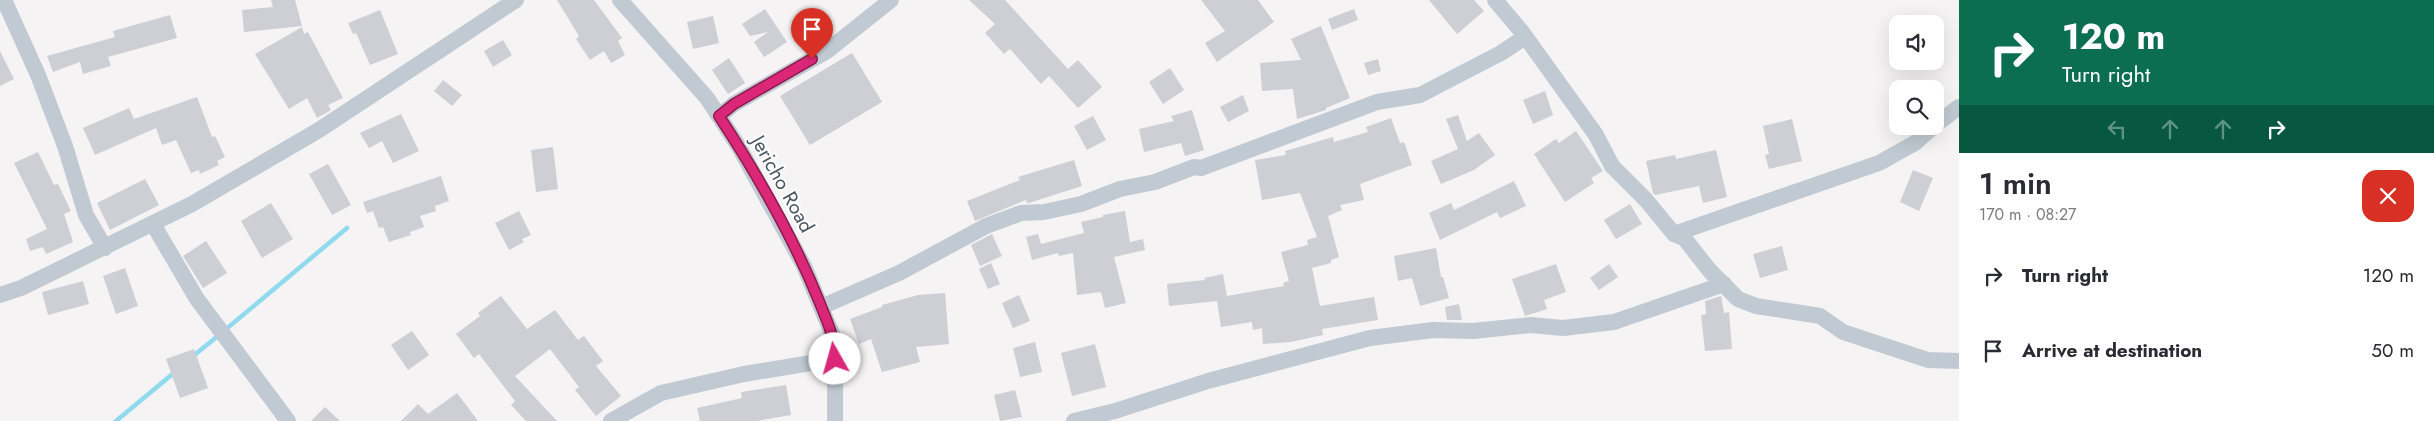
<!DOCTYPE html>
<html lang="en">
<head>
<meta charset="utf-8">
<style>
	:root { --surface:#fff; --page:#f7f7f7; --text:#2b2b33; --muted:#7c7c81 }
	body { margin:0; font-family:Jost,sans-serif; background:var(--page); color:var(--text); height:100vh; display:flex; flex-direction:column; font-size:19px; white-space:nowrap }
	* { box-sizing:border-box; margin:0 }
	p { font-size:16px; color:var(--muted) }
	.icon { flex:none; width:28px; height:28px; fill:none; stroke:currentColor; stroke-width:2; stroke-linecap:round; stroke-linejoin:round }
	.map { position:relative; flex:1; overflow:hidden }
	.side { display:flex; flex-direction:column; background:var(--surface); width:475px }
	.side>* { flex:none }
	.top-card { background:#0b6e4f; color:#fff; overflow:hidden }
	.controls { position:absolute; left:1889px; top:15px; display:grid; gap:10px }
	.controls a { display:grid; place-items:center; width:55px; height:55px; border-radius:10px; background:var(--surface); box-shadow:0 5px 20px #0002; font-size:25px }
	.pin { position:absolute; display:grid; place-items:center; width:42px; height:42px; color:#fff; margin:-51px -21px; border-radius:50% 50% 50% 0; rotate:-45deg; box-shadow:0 0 5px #0007 }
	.pin .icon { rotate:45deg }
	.me { position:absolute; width:55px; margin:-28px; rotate:353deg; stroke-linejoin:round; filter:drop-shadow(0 0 4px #0008) }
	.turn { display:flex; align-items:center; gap:18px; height:105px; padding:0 20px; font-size:22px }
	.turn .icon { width:65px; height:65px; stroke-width:2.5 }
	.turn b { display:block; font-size:35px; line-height:42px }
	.lanes { display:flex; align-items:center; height:48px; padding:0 20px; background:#0003; justify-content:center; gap:25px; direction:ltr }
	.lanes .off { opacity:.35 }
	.round { display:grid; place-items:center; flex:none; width:52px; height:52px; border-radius:15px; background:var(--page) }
	.summary { display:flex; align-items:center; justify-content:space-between; height:85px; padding:0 20px }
	h1 { font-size:30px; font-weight:600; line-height:38px }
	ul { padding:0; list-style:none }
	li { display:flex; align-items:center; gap:15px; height:75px; padding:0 20px }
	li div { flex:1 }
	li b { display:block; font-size:19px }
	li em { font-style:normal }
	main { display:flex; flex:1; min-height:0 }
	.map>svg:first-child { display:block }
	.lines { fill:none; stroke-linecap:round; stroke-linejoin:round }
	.stream { stroke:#90daee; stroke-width:4.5 }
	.building { fill:#cdcfd5 }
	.minor { stroke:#c1cad2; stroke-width:16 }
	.route-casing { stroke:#8e194d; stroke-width:12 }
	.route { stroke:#db2777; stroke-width:9 }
	.labels { text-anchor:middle; stroke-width:4; stroke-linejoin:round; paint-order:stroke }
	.street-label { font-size:20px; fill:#4a5661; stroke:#fff }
</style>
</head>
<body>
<main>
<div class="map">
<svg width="1959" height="421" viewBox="0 0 1959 421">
	<rect width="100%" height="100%" fill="#f5f3f3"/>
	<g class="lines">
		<g class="stream">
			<polyline points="225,330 347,228"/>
			<polyline points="192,357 219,335"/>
			<polyline points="116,421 175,372"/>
		</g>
	</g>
	<g class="building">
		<polygon points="271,0 295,0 302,26 244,32 242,10 273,7"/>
		<polygon points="557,0 594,0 622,38 618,41 625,55 611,63 604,51 590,60 576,39 579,36"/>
		<polygon points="969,0 1005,0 1068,69 1078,60 1102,87 1078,108 1049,76 1041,84 1010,49 1004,54 985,33 995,24"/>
		<polygon points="1201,0 1258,0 1274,22 1217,62 1205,43 1225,31"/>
		<polygon points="1429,0 1474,0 1484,11 1457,34"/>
		<polygon points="765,9 787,42 764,57 754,42 768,32 750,36 742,24"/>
		<polygon points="1354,9 1358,20 1332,30 1328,19"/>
		<polygon points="380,10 398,54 370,65 356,33 353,34 348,23"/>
		<polygon points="170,15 177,38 108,57 111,66 83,74 80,62 53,72 47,56 115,37 113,31"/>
		<polygon points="713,16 719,43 693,49 687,22"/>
		<polygon points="1321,26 1350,98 1326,108 1326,110 1297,119 1293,89 1262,91 1260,63 1301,60 1291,39"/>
		<polygon points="302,27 304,34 308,32 343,98 328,105 331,110 317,118 307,98 289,109 255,54"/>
		<polygon points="503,40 512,55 493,67 484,51"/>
		<polygon points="0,51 14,79 0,86"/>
		<polygon points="852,53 882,102 810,145 780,96"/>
		<polygon points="729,58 745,83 728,94 712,70"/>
		<polygon points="1378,59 1381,71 1368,75 1364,63"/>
		<polygon points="1170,68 1184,90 1163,104 1149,82"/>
		<polygon points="443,80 462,95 452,106 434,91"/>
		<polygon points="1545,91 1553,115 1533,124 1523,100"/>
		<polygon points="1243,95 1249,111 1228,122 1220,107"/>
		<polygon points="197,97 212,137 215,136 225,157 217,161 219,165 200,174 199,170 191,173 176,140 162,145 156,128 95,155 83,128 129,108 134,119"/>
		<polygon points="1192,110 1204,150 1185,156 1181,143 1144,152 1139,129 1174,121 1171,116"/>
		<polygon points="401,114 419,151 393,163 382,141 369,148 360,133"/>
		<polygon points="1458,115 1467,141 1479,133 1495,155 1474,170 1441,184 1431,161 1458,149 1446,119"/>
		<polygon points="1093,116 1106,140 1087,150 1074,126"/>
		<polygon points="1391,118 1400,143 1404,142 1412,165 1360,184 1364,200 1340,205 1342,210 1328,216 1339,257 1331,260 1331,263 1312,268 1320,306 1374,297 1378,320 1322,329 1323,335 1291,342 1263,344 1262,328 1253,330 1252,322 1221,327 1217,301 1169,306 1167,284 1205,280 1204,278 1223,274 1227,296 1284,286 1283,283 1289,281 1281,252 1308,245 1307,240 1317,237 1300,193 1262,200 1255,160 1286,155 1285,151 1333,137 1334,142 1368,132 1366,127"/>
		<polygon points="1792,119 1802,161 1769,169 1765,155 1769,154 1763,126"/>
		<polygon points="1576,131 1603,171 1591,178 1594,183 1565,202 1534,154 1556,139 1559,143"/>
		<polygon points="553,147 558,189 536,192 531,150"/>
		<polygon points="1716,150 1727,197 1703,203 1699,186 1655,195 1653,193 1646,161 1675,155 1676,159"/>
		<polygon points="38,152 54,185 58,184 71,211 64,214 73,242 46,254 43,247 30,251 26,239 47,229 14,163"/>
		<polygon points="1074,160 1082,186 1029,203 1027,203 1026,200 975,221 967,201 1020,180 1018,177"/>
		<polygon points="328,164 351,205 332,215 309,174"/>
		<polygon points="1913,170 1933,178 1919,211 1900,202"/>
		<polygon points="441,176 449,201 435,206 436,211 420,216 424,227 410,232 411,235 389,242 383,227 379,228 373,211 367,213 363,202"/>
		<polygon points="145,179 159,205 110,230 97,203"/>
		<polygon points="1514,181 1526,206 1500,218 1497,212 1440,240 1429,213 1451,203 1454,210"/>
		<polygon points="271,203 293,239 262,258 241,221"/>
		<polygon points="1630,204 1642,224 1616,239 1604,220"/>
		<polygon points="519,211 531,235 522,239 524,242 509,250 495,223"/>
		<polygon points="1125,211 1130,242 1143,239 1145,250 1114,257 1126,303 1105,308 1101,292 1077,295 1073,253 1059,256 1058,253 1032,260 1026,237 1038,234 1041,244 1084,233 1081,222 1103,217 1103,215"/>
		<polygon points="992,234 1002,256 980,266 971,245"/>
		<polygon points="206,241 227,273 203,288 183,256"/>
		<polygon points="1782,246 1788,270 1760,278 1753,254"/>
		<polygon points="1436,248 1441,277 1443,277 1449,298 1420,306 1412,278 1398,281 1394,256"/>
		<polygon points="991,263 1000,284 988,289 979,269"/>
		<polygon points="1556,264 1566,292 1544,300 1547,309 1525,316 1512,279"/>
		<polygon points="1609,264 1618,277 1599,290 1590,278"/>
		<polygon points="125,268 138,306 116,314 103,276"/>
		<polygon points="83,281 89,304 48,315 42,292"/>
		<polygon points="945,293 949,344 916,347 920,362 882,372 871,339 859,344 850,319 882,307 882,305 918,295"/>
		<polygon points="1019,295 1030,321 1013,328 1002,303"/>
		<polygon points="501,296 527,329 555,310 578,340 584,336 603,361 596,366 621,396 596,416 575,390 579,387 550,349 515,376 557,421 526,421 511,405 515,401 479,354 474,358 456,334 480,316 478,313"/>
		<polygon points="1721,296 1724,313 1729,312 1732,349 1705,351 1701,315 1706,314 1705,301"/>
		<polygon points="1459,304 1462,320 1447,320 1445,307"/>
		<polygon points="412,331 429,355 408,370 391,345"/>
		<polygon points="1035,342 1042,372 1020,377 1013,348"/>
		<polygon points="1095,344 1106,387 1072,396 1061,353"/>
		<polygon points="194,349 208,388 180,398 166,359"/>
		<polygon points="786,385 791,415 757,421 700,421 697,408 742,398 741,392"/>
		<polygon points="1015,390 1022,417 1000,421 994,395"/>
		<polygon points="457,393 478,421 401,421 418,404 428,414"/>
		<polygon points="325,407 340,421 311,421"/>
	</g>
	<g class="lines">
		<g class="minor">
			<polyline points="4,0 38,75 65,146 86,215 105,248"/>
			<polyline points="620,0 707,98 739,147 804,266 835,341 835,421"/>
			<polyline points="1495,0 1522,32 1596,135 1612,166 1646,200 1674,234 1684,238 1710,271 1738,299 1756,306 1820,316 1843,332 1928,360 1959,361"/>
			<polyline points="719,116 734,104 827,51 891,0"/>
			<polyline points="1935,125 1959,107"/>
			<polyline points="153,224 197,299 288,421"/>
			<polyline points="1674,234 1879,163 1915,143 1934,126"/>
			<polyline points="0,295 21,288 192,204 319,130 516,0"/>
			<polyline points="821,307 899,273 986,226 1021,213 1044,212 1081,204 1120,189 1155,182 1194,167 1201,168 1377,102 1420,95 1501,53 1525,37"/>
			<polyline points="611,421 661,393 744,374 835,359"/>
			<polyline points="1074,421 1115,411 1208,381 1370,338 1433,330 1473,331 1531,325 1563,328 1614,322 1724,284"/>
		</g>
	</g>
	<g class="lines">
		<g class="route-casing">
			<path id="route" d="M 812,59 L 734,104 L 719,116 C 757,174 793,237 819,301 C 827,321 835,337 835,359"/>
		</g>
		<use href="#route" class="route"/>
	</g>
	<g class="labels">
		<g class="street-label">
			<text transform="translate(783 184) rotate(61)" y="7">Jericho Road</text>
		</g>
	</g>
</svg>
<div class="controls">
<a><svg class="icon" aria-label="sound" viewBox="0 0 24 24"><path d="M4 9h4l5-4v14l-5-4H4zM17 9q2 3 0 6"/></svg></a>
<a><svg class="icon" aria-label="search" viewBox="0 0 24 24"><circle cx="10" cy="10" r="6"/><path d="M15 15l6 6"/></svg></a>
</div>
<div class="pin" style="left:812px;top:59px;background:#d93025"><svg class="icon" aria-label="arrive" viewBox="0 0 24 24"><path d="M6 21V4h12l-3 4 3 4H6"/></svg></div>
<svg class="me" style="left:835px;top:359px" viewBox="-20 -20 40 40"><circle r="19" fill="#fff"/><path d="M0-13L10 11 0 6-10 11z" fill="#db2777"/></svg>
</div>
<section class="side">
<div class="top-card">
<div class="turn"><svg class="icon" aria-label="right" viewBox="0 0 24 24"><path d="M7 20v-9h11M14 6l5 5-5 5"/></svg><div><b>120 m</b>Turn right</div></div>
<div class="lanes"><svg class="icon off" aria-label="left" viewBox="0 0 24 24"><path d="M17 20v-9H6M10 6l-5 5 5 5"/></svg><svg class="icon off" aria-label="ahead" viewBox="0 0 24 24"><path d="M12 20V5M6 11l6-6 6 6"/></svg><svg class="icon off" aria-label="ahead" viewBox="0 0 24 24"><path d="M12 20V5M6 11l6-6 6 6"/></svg><svg class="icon" aria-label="right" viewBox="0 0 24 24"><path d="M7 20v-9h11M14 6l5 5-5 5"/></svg></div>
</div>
<div class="summary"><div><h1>1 min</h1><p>170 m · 08:27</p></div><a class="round" style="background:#d93025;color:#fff"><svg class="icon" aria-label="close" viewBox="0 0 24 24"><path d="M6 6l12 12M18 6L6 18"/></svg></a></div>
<ul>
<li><svg class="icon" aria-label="right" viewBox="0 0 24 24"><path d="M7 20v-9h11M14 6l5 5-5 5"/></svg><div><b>Turn right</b></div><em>120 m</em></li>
<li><svg class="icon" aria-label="arrive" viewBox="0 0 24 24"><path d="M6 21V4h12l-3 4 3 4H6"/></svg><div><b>Arrive at destination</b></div><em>50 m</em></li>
</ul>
</section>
</main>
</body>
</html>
